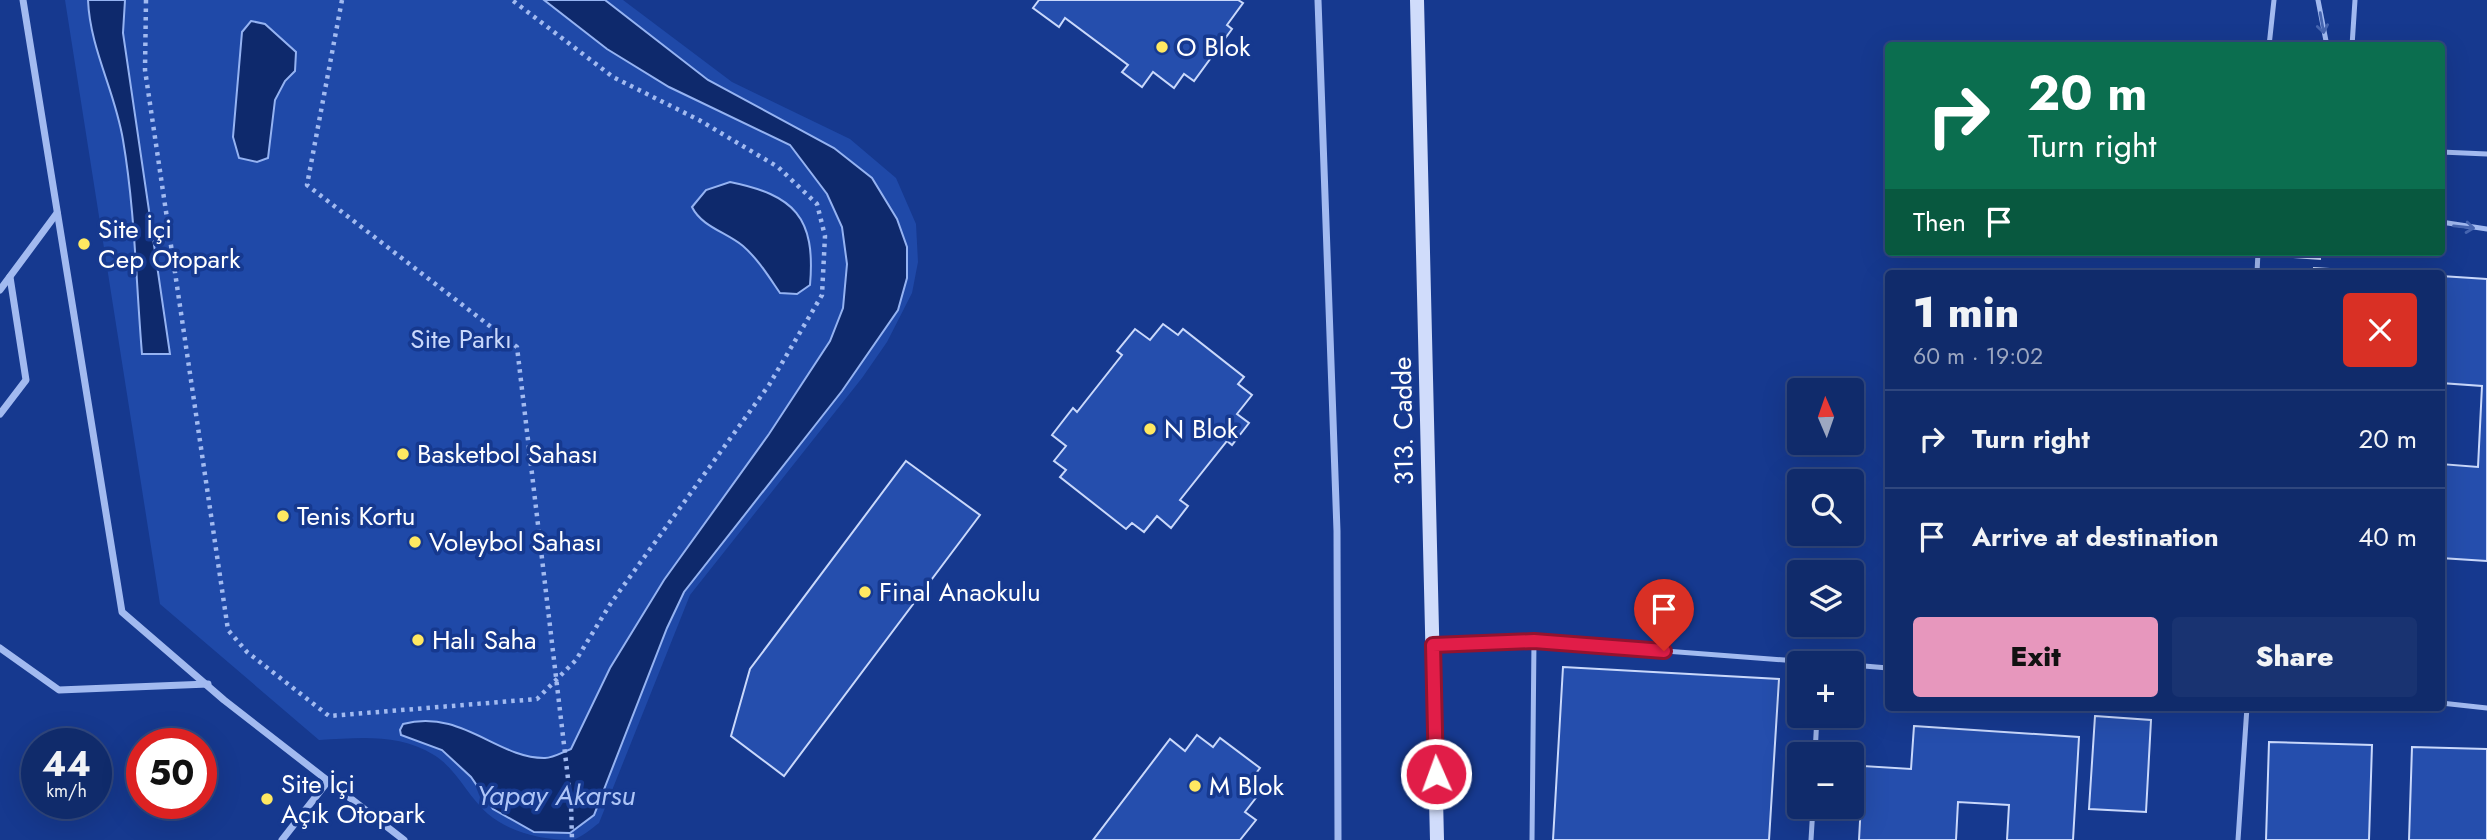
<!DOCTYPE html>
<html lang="en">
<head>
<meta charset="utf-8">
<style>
	:root { --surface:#102b6b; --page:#193371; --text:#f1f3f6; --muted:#9ca7c1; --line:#30477e; --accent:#e797bd }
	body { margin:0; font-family:Jost,sans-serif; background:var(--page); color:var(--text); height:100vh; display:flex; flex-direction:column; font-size:26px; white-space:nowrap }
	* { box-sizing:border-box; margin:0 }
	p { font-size:23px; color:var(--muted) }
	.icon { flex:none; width:38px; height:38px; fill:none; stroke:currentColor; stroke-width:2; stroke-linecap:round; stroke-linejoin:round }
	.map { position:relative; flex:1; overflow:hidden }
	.sheet { position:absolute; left:1885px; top:270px; width:560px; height:441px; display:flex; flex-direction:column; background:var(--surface); border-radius:7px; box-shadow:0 7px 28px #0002,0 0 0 2px var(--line) }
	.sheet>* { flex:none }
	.guide { position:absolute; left:1885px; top:42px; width:560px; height:214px; border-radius:7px; box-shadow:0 7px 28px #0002,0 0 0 2px var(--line); background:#0b6e4f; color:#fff; overflow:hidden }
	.needle { width:46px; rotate:358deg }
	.controls { position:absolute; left:1787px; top:378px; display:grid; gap:14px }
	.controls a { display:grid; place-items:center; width:77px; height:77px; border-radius:7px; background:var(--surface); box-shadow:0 7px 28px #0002,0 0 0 2px var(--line); font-size:35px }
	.speed { position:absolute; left:21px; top:728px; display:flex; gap:14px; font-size:35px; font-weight:700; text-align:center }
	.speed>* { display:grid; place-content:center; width:91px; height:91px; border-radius:50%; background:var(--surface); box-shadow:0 7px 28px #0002,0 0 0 2px var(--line); line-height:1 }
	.speed small { font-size:18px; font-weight:400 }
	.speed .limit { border:10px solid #d22; background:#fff; color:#111 }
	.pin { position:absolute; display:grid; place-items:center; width:60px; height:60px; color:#fff; margin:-72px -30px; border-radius:50% 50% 50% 0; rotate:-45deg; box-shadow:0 0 7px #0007 }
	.pin .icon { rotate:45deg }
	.me { position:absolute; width:77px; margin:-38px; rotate:358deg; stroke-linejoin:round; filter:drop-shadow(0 0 5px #0008) }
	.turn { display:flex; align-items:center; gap:24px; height:147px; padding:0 28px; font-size:32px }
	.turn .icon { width:91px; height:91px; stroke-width:2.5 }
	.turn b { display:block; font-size:49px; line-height:60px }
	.then { display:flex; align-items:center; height:66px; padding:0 28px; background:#0003; gap:14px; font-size:26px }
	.round { display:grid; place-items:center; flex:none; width:74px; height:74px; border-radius:7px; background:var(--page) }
	.summary { display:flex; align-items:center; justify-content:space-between; height:119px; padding:0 28px }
	h1 { font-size:42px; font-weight:800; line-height:52px }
	.primary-button { display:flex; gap:14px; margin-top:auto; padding:14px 28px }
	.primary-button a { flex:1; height:80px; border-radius:7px; background:var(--accent); color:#111; font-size:28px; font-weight:800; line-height:80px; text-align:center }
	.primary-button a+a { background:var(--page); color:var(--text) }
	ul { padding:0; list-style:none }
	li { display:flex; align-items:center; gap:21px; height:98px; padding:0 28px; border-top:2px solid var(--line) }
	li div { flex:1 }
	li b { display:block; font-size:26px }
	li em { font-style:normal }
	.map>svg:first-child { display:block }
	.green { fill:#1f49a8 }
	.water { fill:#0e296c; stroke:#95b3f2; stroke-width:2 }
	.building { fill:#254ead; stroke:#c9d8fb; stroke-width:2 }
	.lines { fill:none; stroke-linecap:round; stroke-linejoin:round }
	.path { stroke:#a2baf0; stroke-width:4.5; stroke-dasharray:3.5 5; stroke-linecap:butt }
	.service { stroke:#a2baf0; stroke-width:5 }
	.minor { stroke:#a2baf0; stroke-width:7 }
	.secondary { stroke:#d0dcfb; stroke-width:14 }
	.oneway { stroke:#4766b1 }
	.route-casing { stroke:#92132f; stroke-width:18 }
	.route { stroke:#e11d48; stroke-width:12 }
	.poi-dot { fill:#ffe861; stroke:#16398f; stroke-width:2.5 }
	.labels { text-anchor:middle; stroke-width:7; stroke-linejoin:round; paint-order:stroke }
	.poi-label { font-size:26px; fill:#fff; stroke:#16398f; text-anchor:start }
	.park-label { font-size:26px; fill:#c9d8fb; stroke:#16398f }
	.street-label { font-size:26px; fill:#fff; stroke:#16398f }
	.water-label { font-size:28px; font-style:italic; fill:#aec5f7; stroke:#16398f }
</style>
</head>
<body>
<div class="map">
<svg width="2487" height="840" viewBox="0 0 2487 840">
	<rect width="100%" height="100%" fill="#16398f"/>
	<path class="green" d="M 65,0 L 623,0 L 732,82 L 850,139 L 896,178 L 916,224 L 918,262 L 912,293 L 887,342 L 862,378 L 690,595 L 599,823 C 591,829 581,838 572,840 C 542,840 511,833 488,814 C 468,797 457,769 434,755 C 398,733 359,738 319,740 L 160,604 Z"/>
	<g class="water">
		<path d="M 88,0 L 125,0 L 123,33 L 170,354 L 142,354 C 136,283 135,210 123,140 C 115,91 90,49 88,0 Z"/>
		<path d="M 544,0 L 605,0 L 708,80 L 834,148 L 872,178 L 897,219 L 907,247 L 907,278 L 898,310 L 842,391 L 684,592 L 667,628 L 594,815 L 570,833 L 534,832 L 493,809 L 471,777 L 442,750 L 401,735 L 400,730 L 403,724 C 461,708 498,759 545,758 C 553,758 563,752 571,749 L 610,668 L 664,580 L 769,434 L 830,341 L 843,308 L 847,264 L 842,227 L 827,194 L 790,145 L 669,87 L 607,49 Z"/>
		<polygon points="251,21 265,24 296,52 295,71 285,81 275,100 268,158 257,162 239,158 233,137 242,32"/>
		<path d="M 730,182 C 794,195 816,217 810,285 L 797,294 L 780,293 C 769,277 758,259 743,246 C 726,232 702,227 692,207 L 706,190 Z"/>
	</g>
	<g class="building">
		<polygon points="1039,0 1238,0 1243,3 1227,25 1232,29 1194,81 1184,74 1174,88 1153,72 1142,87 1122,72 1128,65 1065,18 1059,27 1033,8"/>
		<polygon points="2281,252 2320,252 2320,259 2281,256"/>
		<polygon points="2314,268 2393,273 2314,273"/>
		<polygon points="2441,276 2487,279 2487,561 2441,558 2441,464 2478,467 2482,386 2441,383"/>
		<polygon points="1163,324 1178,335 1183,329 1244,377 1238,384 1252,395 1237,414 1249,423 1232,445 1227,441 1180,500 1188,506 1171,528 1157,516 1144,532 1132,523 1126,529 1060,477 1066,470 1054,461 1066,446 1052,435 1073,408 1077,412 1122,355 1117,351 1135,329 1150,340"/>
		<polygon points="906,461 980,515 784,776 731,736 750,669"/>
		<polygon points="1563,667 1779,679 1769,840 1553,840"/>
		<polygon points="2095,716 2151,720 2146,812 2089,809"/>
		<polygon points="1914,726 2079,737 2073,840 2007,840 2009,805 1958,802 1956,840 1859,840 1863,766 1911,769"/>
		<polygon points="1197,735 1213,747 1220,738 1260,768 1250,781 1262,790 1245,812 1256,820 1240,840 1093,840 1170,739 1185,751"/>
		<polygon points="2269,742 2372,745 2369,840 2266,840"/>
		<polygon points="2412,747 2487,749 2487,840 2409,840"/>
	</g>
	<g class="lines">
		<g class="path">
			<polyline points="146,0 145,70 228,630 247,652 329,716 537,699 576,660 611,603 769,385 822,295 825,236 817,204 778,167 699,120 613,77 512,0"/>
			<polyline points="342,0 307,185 517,347 571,804 572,840"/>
		</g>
		<g class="service">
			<polyline points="2318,0 2327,46"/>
			<polyline points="2269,46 2274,0"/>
			<polyline points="2352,46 2355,0"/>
			<polyline points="2441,152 2487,154"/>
			<polyline points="2441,222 2487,229"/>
			<polyline points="2257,273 2258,252"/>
			<polyline points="1433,645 1534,641 1824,663"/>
			<polyline points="1852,665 1888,668"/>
			<polyline points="2441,703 2487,708"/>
			<polyline points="1815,754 1817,716"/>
			<polyline points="1532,840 1534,641"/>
			<polyline points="1811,840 1813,807"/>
			<polyline points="2238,840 2247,707"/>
		</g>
		<g class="minor">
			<polyline points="23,0 122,612 224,700 404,840"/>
			<polyline points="1318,0 1337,531 1338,840"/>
			<polyline points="0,290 57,213"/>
			<polyline points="0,414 26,380 10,277"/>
			<polyline points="0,648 59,690 208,684"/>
			<polyline points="282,840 328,781"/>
		</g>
		<polyline class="secondary" points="1417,0 1437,840"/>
	</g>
	<defs><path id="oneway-shaft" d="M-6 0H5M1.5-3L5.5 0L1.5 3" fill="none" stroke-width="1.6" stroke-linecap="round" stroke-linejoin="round" transform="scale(1.75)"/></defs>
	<g class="oneway">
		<use href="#oneway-shaft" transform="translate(2322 23) rotate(80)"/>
		<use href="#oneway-shaft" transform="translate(2464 227) rotate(6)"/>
	</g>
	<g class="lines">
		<g class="route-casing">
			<polyline id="route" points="1436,774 1433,645 1534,641 1664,651"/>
		</g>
		<use href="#route" class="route"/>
	</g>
	<g class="poi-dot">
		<circle cx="1162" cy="47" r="7"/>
		<circle cx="84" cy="244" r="7"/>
		<circle cx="1150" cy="429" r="7"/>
		<circle cx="403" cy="454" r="7"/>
		<circle cx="283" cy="516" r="7"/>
		<circle cx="415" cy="542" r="7"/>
		<circle cx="865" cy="592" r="7"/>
		<circle cx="418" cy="640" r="7"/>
		<circle cx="1195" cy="786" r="7"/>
		<circle cx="267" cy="799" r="7"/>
	</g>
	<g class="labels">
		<g class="poi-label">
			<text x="1176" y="56">O Blok</text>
			<text x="98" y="238">Site İçi<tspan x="98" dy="30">Cep Otopark</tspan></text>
			<text x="1164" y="438">N Blok</text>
			<text x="417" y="463">Basketbol Sahası</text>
			<text x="297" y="525">Tenis Kortu</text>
			<text x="429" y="551">Voleybol Sahası</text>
			<text x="879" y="601">Final Anaokulu</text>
			<text x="432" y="649">Halı Saha</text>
			<text x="281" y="793">Site İçi<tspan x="281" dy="30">Açık Otopark</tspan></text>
			<text x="1209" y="795">M Blok</text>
		</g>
		<g class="park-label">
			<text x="461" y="348">Site Parkı</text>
		</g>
		<g class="street-label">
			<text transform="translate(1403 421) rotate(-91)" y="9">313. Cadde</text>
		</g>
		<g class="water-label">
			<text x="556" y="805">Yapay Akarsu</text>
		</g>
	</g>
</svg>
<div class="controls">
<a><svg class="needle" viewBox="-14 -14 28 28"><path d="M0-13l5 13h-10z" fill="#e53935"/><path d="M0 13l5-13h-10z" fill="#9ca7c1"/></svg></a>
<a><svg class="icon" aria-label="search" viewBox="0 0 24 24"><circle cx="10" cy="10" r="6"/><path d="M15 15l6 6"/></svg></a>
<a><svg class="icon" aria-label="layers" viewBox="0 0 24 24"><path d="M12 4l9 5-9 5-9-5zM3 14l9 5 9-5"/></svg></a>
<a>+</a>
<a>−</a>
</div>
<div class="speed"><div>44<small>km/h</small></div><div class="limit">50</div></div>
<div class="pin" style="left:1664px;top:651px;background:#d93025"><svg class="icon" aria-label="arrive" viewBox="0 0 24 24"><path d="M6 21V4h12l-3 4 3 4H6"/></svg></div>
<svg class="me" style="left:1436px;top:774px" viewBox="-20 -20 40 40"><circle r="17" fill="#e11d48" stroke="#fff" stroke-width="3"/><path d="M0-11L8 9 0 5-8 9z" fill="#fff"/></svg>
<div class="guide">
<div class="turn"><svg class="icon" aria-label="right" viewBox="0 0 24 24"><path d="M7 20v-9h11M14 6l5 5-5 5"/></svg><div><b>20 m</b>Turn right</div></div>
<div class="then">Then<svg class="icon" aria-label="arrive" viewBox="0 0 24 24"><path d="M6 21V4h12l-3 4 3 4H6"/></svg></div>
</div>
<section class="sheet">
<div class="summary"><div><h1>1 min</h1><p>60 m · 19:02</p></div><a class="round" style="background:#d93025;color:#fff"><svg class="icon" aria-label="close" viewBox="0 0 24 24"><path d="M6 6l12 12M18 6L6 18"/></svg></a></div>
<ul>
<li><svg class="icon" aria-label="right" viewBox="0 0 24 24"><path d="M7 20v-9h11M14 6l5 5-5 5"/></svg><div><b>Turn right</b></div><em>20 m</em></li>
<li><svg class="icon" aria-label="arrive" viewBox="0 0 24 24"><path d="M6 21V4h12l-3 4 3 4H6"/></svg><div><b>Arrive at destination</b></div><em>40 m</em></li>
</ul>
<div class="primary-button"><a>Exit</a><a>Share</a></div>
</section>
</div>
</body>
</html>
